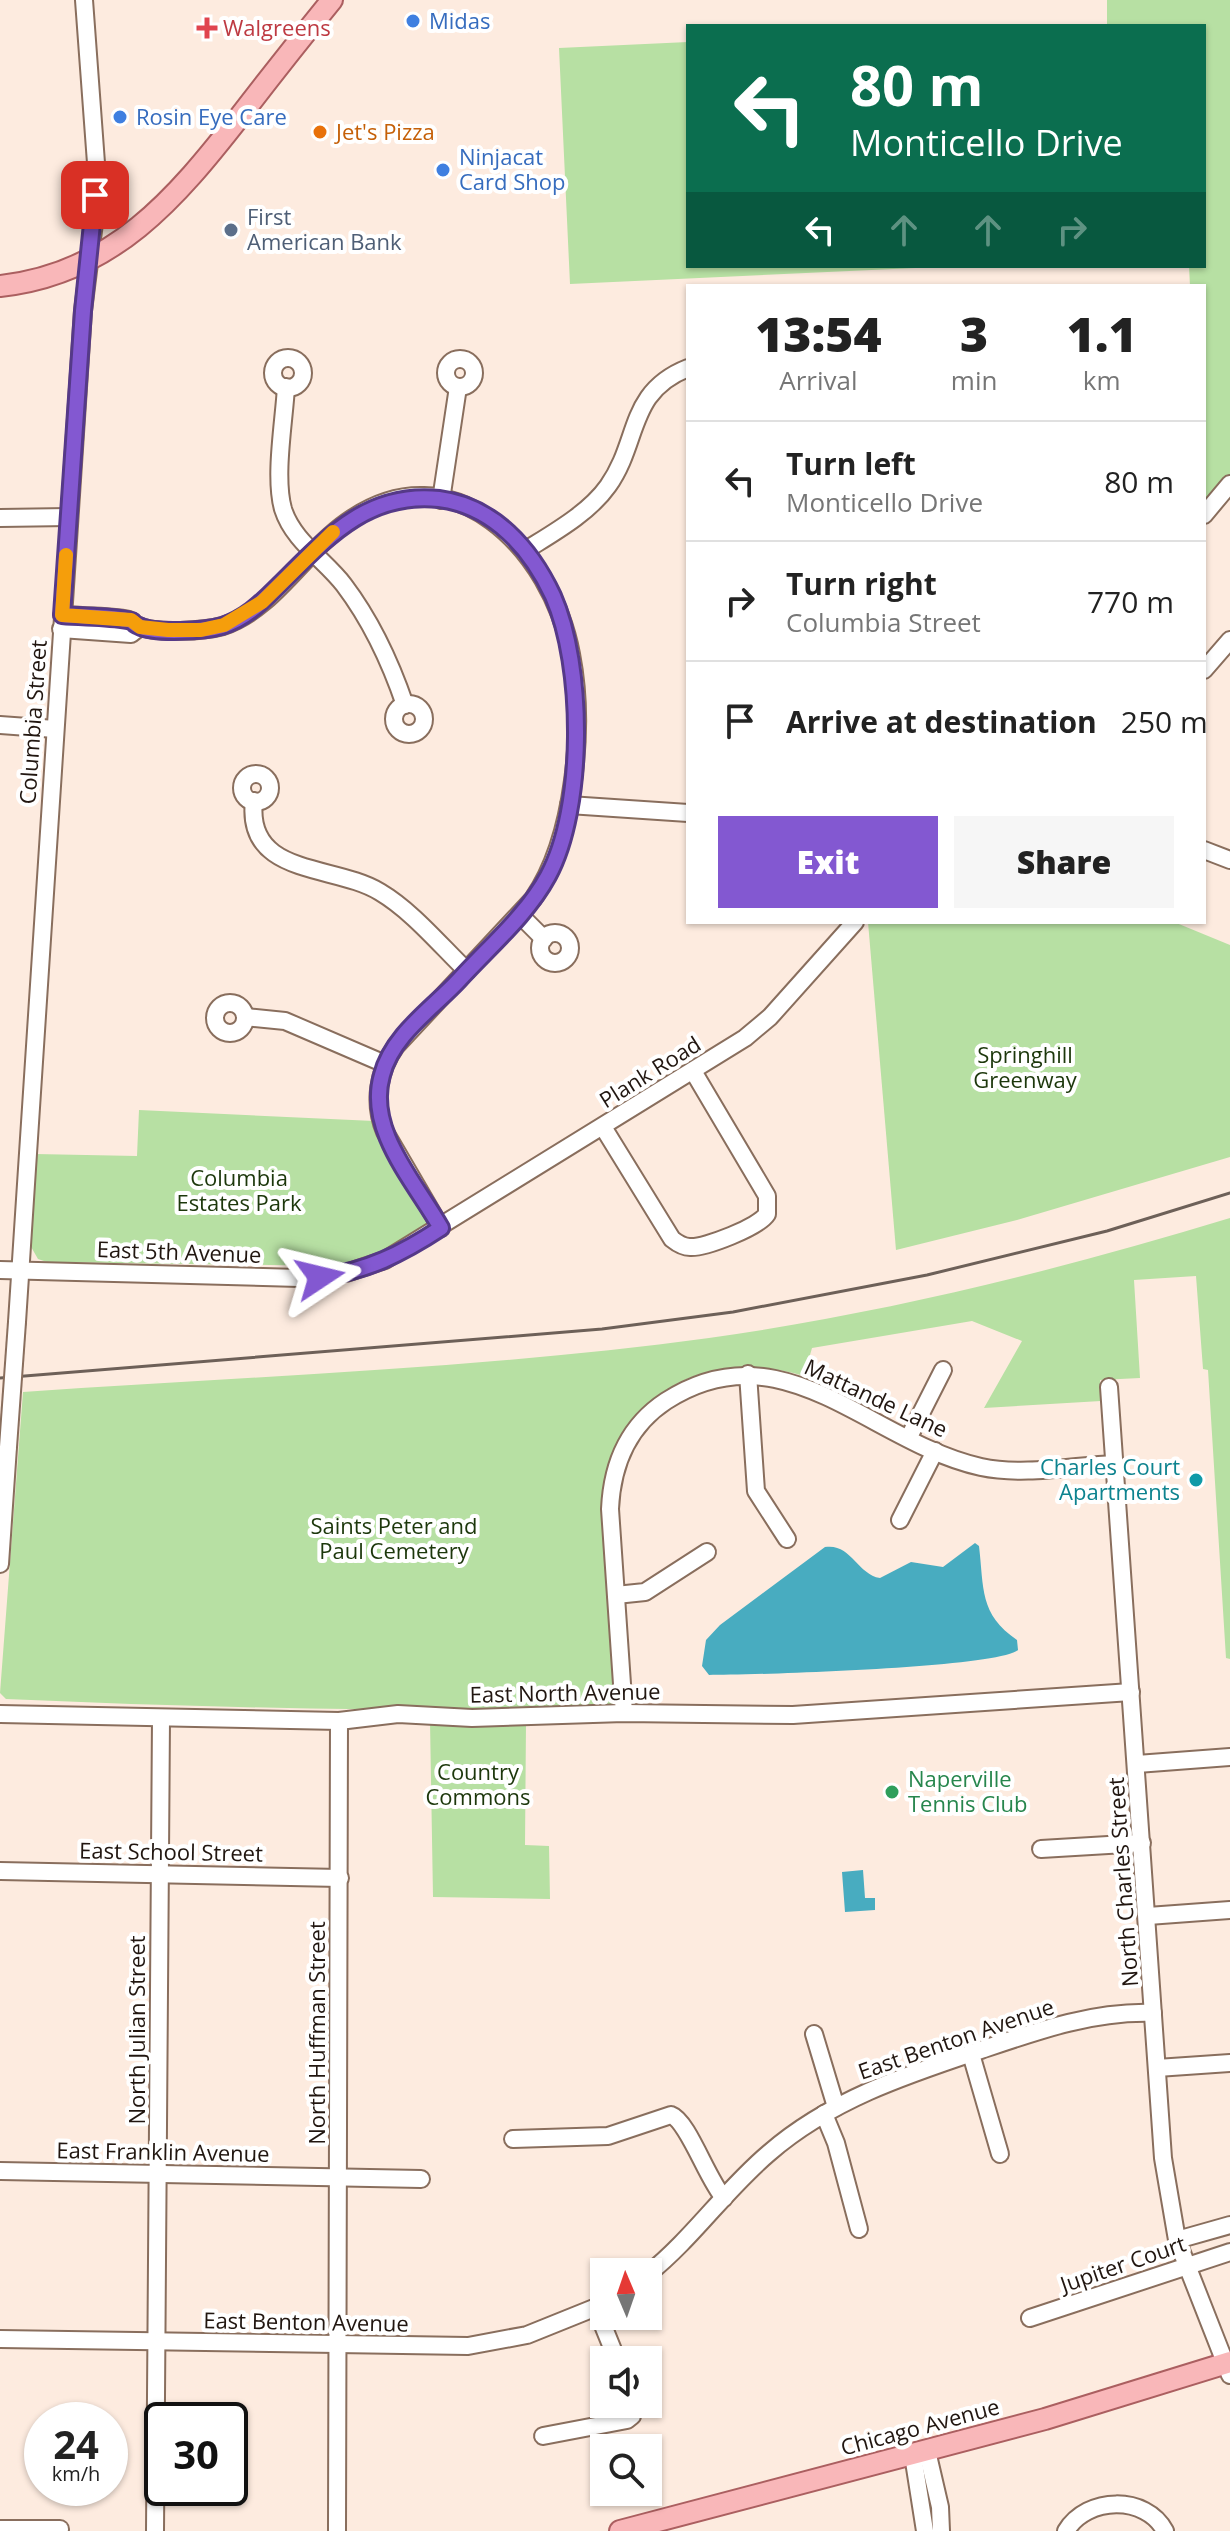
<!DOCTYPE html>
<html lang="en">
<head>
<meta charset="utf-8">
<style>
	:root { --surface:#fff; --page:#f6f6f6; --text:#222; --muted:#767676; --line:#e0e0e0; --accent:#8358d1 }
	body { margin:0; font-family:"Open Sans",sans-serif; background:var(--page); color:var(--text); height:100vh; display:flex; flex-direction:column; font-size:30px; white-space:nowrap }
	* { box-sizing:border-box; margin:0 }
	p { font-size:26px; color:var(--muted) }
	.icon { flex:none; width:44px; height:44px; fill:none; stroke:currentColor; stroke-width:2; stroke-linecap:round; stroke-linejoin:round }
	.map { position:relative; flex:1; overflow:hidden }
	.details { position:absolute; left:686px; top:284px; width:520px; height:640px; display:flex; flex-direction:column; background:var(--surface); border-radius:0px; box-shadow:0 2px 6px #0004 }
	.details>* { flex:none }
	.guide { position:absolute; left:686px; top:24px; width:520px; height:244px; border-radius:0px; box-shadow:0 2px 6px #0004; background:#0b6e4f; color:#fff; overflow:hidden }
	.needle { width:52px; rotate:358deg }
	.buttons { position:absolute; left:590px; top:2258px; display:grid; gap:16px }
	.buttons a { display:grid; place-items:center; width:72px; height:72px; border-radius:0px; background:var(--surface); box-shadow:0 2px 6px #0004; font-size:40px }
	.speed { position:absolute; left:24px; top:2402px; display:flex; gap:16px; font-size:40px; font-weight:700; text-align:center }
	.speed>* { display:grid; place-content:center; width:104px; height:104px; border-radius:50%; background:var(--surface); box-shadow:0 2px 6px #0004; line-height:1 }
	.speed small { font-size:20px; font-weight:400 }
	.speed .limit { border:4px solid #111; border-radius:12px; background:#fff; color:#111 }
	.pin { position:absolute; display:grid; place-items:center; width:68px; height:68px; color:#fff; margin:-34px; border-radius:16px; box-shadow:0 4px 12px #0006 }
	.me { position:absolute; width:88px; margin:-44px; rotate:80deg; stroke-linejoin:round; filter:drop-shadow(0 0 6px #0008) }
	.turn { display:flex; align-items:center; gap:28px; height:168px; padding:0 32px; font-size:36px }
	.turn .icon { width:104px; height:104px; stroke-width:2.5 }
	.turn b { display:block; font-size:56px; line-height:68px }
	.lanes { display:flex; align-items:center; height:76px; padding:0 32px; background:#0003; justify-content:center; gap:40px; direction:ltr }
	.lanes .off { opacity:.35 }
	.eta { display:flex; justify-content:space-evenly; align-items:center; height:136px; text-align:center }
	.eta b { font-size:48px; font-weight:800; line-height:56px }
	.cta { display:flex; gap:16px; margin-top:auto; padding:16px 32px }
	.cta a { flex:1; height:92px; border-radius:0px; background:var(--accent); color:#fff; font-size:32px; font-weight:800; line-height:92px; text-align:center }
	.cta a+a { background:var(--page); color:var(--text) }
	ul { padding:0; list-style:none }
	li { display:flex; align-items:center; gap:24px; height:120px; padding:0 32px; border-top:2px solid var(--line) }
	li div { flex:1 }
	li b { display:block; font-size:30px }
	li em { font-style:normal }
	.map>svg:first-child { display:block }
	.green { fill:#b7e0a3 }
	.water { fill:#48acc0 }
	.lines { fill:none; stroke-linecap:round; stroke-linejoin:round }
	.minor-casing { stroke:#896e5d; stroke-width:20 }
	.major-casing { stroke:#ab5f60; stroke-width:24 }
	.minor { stroke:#fff; stroke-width:16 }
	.major { stroke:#f9b7b9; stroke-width:20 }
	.rail { stroke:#6d6058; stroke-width:3 }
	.minor-bridge-casing { stroke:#896e5d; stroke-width:20; stroke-linecap:butt }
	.minor-bridge { stroke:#fff; stroke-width:16 }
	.route-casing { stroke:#553988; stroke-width:20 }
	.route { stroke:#8358d1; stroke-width:14 }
	.slow { stroke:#f59e0b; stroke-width:14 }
	.shop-dot { fill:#3f7fe0; stroke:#fff; stroke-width:3 }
	.health-dot { fill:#e0444e; stroke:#fff; stroke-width:3 }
	.food-dot { fill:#e8710a; stroke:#fff; stroke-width:3 }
	.service-dot { fill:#5c6f8a; stroke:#fff; stroke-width:3 }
	.culture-dot { fill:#0f9aa8; stroke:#fff; stroke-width:3 }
	.leisure-dot { fill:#2e9e5b; stroke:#fff; stroke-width:3 }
	.labels { text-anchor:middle; stroke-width:8; stroke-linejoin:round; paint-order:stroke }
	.shop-label { font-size:22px; fill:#366cbe; stroke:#fff; text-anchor:start }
	.health-label { font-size:22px; fill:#be3a42; stroke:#fff; text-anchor:start }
	.food-label { font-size:22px; fill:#c56008; stroke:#fff; text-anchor:start }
	.service-label { font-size:22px; fill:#4e5e75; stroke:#fff; text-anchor:start }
	.street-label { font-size:22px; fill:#211610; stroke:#fff }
	.park-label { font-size:22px; fill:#1c370b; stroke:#fff }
	.culture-label { font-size:22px; fill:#0d838f; stroke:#fff; text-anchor:end }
	.leisure-label { font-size:22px; fill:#27864d; stroke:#fff; text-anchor:start }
</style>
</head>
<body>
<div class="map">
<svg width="1230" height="2531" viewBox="0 0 1230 2531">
	<rect width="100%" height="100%" fill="#fdebdf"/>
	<g class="green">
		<polygon points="1107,0 1230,0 1230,475 1205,504 1204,286 1190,286 1189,266 1204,266 1204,26 1056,26 1107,24"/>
		<polygon points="688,42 688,266 959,266 570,284 559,48"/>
		<polygon points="868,922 1174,922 1230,945 1230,1157 1017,1220 896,1250"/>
		<polygon points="139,1110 374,1121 383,1145 427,1219 426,1226 386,1251 336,1266 47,1262 38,1259 30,1245 35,1154 137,1156"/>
		<path d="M 1230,1218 L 1230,1659 L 1226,1658 L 1208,1370 L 1203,1369 L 1196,1276 L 1134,1280 L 1140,1378 L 1100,1380 L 1101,1401 L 984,1408 L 1022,1341 L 972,1321 L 812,1348 L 804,1376 C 700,1345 614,1397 602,1505 L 615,1709 C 412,1712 209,1708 6,1699 L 0,1693 L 23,1392 C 251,1376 482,1369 709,1338 C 886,1313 1060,1270 1230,1218 Z"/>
		<polygon points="430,1721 526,1723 525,1845 549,1846 550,1899 433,1897"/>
	</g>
	<g class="water">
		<path d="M 975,1543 L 979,1546 C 984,1588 979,1614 1017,1640 L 1018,1650 C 997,1668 750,1675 709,1675 L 702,1666 L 706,1640 L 720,1625 L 825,1547 C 851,1543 857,1574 880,1578 L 911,1562 L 943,1567 Z"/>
		<polygon points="863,1870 865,1898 875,1898 875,1910 845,1912 842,1872"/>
	</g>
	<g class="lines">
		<g class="minor-casing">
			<g id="minor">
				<circle cx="288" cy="373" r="15"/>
				<circle cx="460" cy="373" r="14"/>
				<path d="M 286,387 C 284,422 274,477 283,509 C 293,541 325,560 344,585 C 372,622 390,661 405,705"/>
				<polyline points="441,500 458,387"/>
				<polyline points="1204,515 1230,484"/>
				<polyline points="0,518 69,517"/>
				<path d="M 526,550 C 553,533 589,513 608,486 C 640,441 627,392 688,368"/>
				<path d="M 62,615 C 83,617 109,615 129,620 C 137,623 131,623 139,626 C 156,634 205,631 223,626 C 274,609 304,552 347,522 C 453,446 552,551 571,654 C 585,726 575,838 533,899 L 396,1046 C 378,1071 373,1103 385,1132 L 441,1228"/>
				<polyline points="61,629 131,634 140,627"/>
				<polyline points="1204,670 1230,640"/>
				<circle cx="409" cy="719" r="15"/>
				<polyline points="0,725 55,729"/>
				<circle cx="256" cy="788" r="14"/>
				<path d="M 254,801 C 245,877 335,864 380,892 C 412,911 440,945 467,971"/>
				<polyline points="569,805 688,813"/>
				<polyline points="1204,850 1230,860"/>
				<polyline points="520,915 544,939"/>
				<circle cx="555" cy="948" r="15"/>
				<circle cx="230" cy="1018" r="15"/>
				<polyline points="245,1017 285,1021 385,1064"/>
				<path d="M 603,1127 L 672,1239 C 677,1243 683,1247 690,1247 C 705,1248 759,1227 767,1214 L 767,1196 L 693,1071"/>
				<polyline points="0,1270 299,1278 346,1273 385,1260 745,1038 770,1017 855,922"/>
				<polyline points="17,1322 83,311 94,223 96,163 84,0"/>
				<polyline points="748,1374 756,1491 787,1539"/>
				<polyline points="1109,1387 1163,2158 1177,2240 1230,2375"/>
				<polyline points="909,1437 943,1370"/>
				<polyline points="900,1520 935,1451"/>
				<polyline points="0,1564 8,1447"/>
				<polyline points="616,1595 645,1592 707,1552"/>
				<path d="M 624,1713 L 610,1509 C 612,1465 628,1426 666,1401 C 783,1325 871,1443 981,1467 C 1023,1476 1072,1466 1114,1464"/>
				<polyline points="0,1714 339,1721 398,1714 472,1718 624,1713 793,1715 1131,1692"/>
				<polyline points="1137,1764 1230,1757"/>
				<polyline points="1041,1849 1142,1843"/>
				<polyline points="0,1871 340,1878"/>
				<polyline points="1148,1916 1230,1910"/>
				<polyline points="814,2034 836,2107"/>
				<polyline points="971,2054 1000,2154"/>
				<polyline points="1157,2068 1230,2063"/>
				<polyline points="824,2114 836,2143 859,2229"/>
				<path d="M 513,2139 L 608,2136 L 671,2115 C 688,2121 707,2179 724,2198"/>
				<polyline points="0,2171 421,2179"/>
				<polyline points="1177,2240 1230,2225"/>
				<path d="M 648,2274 C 693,2238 725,2190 769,2153 C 830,2100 906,2075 981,2050 C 1037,2031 1093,2011 1153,2013"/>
				<polyline points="596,2308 617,2360"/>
				<polyline points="1030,2318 1230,2252"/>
				<polyline points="0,2339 468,2346 527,2335 604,2304"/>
				<polyline points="543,2436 627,2420 632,2416 633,2404"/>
				<polyline points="927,2451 940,2507 941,2531"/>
				<polyline points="913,2455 925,2531"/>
				<polyline points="0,2529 60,2529"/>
				<polyline points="155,2531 161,1719"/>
				<polyline points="337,2531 339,1721"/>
				<path d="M 1066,2531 C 1087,2496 1146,2495 1165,2531"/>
			</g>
		</g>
		<g class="major-casing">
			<g id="major">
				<path d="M 0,286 C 113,274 176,198 241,115 C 271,76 301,38 332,0"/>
				<polyline points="620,2531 1045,2419 1230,2362"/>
			</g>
		</g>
		<use href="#minor" class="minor"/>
		<use href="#major" class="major"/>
		<polyline class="rail" points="0,1378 602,1329 733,1312 927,1275 1107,1231 1230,1193"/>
		<g class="minor-bridge-casing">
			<polyline id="minor-bridge" points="8,1447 17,1322"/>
		</g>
		<use href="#minor-bridge" class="minor-bridge"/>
	</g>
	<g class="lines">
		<g class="route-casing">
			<path id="route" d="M 95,195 L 83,311 L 62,615 C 83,617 107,616 127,620 C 138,622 129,622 139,626 C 155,634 205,631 222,626 C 244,619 260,604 275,589 C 323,542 365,491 439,499 C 494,506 531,549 553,596 C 584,666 585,808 548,876 C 527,915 489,947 459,980 C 433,1008 392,1035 382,1075 C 366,1130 415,1182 441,1228 C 403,1253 366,1272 320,1277"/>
		</g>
		<use href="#route" class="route"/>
		<polyline class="slow" points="66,555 62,615 131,620 140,627 168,630 201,630 224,625 262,602 333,532"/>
	</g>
	<g class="shop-dot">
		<circle cx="413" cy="21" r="8"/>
		<circle cx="120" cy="117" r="8"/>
		<circle cx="443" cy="170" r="8"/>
	</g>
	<path class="health-dot" d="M203 16h8v8h8v8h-8v8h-8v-8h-8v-8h8z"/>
	<circle class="food-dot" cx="320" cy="132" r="8"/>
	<circle class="service-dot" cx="231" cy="230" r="8"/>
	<circle class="culture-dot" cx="1196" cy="1480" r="8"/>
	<circle class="leisure-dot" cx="892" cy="1792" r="8"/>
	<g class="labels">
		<g class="shop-label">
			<text x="429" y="29">Midas</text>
			<text x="136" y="125">Rosin Eye Care</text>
			<text x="459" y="165">Ninjacat<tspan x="459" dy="25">Card Shop</tspan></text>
		</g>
		<g class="health-label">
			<text x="223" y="36">Walgreens</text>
		</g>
		<g class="food-label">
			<text x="336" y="140">Jet's Pizza</text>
		</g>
		<g class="service-label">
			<text x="247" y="225">First<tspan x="247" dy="25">American Bank</tspan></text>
		</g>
		<g class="street-label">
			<text transform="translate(33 722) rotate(-86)" y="8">Columbia Street</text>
			<text transform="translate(650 1072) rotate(-32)" y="8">Plank Road</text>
			<text transform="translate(179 1252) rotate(2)" y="8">East 5th Avenue</text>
			<text transform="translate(876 1398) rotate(25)" y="8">Mattande Lane</text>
			<text transform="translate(565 1693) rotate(-1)" y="8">East North Avenue</text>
			<text transform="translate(171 1852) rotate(1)" y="8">East School Street</text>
			<text transform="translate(1123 1882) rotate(-94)" y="8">North Charles Street</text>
			<text transform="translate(137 2030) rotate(-90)" y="8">North Julian Street</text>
			<text transform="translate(317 2033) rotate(-90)" y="8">North Huffman Street</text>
			<text transform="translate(956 2039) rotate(-19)" y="8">East Benton Avenue</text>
			<text transform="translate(163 2152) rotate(1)" y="8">East Franklin Avenue</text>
			<text transform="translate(1123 2264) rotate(-19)" y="8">Jupiter Court</text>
			<text transform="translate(306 2322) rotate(1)" y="8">East Benton Avenue</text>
			<text transform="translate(920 2427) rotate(-15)" y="8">Chicago Avenue</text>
		</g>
		<g class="park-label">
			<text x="1025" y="1063">Springhill<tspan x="1025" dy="25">Greenway</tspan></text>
			<text x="239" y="1186">Columbia<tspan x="239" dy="25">Estates Park</tspan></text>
			<text x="394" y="1534">Saints Peter and<tspan x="394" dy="25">Paul Cemetery</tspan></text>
			<text x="478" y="1780">Country<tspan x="478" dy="25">Commons</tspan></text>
		</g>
		<g class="culture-label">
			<text x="1180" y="1475">Charles Court<tspan x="1180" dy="25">Apartments</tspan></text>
		</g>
		<g class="leisure-label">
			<text x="908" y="1787">Naperville<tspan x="908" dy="25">Tennis Club</tspan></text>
		</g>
	</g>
</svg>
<div class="buttons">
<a><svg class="needle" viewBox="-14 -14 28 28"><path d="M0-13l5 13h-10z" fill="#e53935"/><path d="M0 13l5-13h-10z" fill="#767676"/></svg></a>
<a><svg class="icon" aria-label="sound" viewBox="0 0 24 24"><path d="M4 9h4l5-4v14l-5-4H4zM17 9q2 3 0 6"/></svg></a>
<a><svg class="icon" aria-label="search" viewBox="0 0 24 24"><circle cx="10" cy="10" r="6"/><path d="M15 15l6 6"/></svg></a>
</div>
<div class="speed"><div>24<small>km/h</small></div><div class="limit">30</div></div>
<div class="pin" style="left:95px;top:195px;background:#d93025"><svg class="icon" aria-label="arrive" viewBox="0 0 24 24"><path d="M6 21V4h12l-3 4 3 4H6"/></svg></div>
<svg class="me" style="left:320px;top:1277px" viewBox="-20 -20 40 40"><path d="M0-17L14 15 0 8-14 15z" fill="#8358d1" stroke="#fff" stroke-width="4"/></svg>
<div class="guide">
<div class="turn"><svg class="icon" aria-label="left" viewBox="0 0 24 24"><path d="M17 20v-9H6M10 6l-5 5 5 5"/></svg><div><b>80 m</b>Monticello Drive</div></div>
<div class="lanes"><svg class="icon" aria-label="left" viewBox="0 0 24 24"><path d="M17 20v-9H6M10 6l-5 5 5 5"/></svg><svg class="icon off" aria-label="ahead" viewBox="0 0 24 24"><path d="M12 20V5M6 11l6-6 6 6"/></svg><svg class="icon off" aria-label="ahead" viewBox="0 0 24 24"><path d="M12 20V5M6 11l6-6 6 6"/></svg><svg class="icon off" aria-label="right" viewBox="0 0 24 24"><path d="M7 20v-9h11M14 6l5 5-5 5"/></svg></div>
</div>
<section class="details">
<div class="eta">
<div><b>13:54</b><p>Arrival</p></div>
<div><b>3</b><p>min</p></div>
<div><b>1.1</b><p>km</p></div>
</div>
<ul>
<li><svg class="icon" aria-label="left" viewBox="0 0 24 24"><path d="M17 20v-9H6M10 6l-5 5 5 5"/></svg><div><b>Turn left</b><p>Monticello Drive</p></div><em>80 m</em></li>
<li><svg class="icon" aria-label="right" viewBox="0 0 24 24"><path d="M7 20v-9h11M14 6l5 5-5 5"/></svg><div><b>Turn right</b><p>Columbia Street</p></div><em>770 m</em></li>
<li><svg class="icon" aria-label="arrive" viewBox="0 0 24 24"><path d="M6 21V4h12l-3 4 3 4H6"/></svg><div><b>Arrive at destination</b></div><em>250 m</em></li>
</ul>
<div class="cta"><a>Exit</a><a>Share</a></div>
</section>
</div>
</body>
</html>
